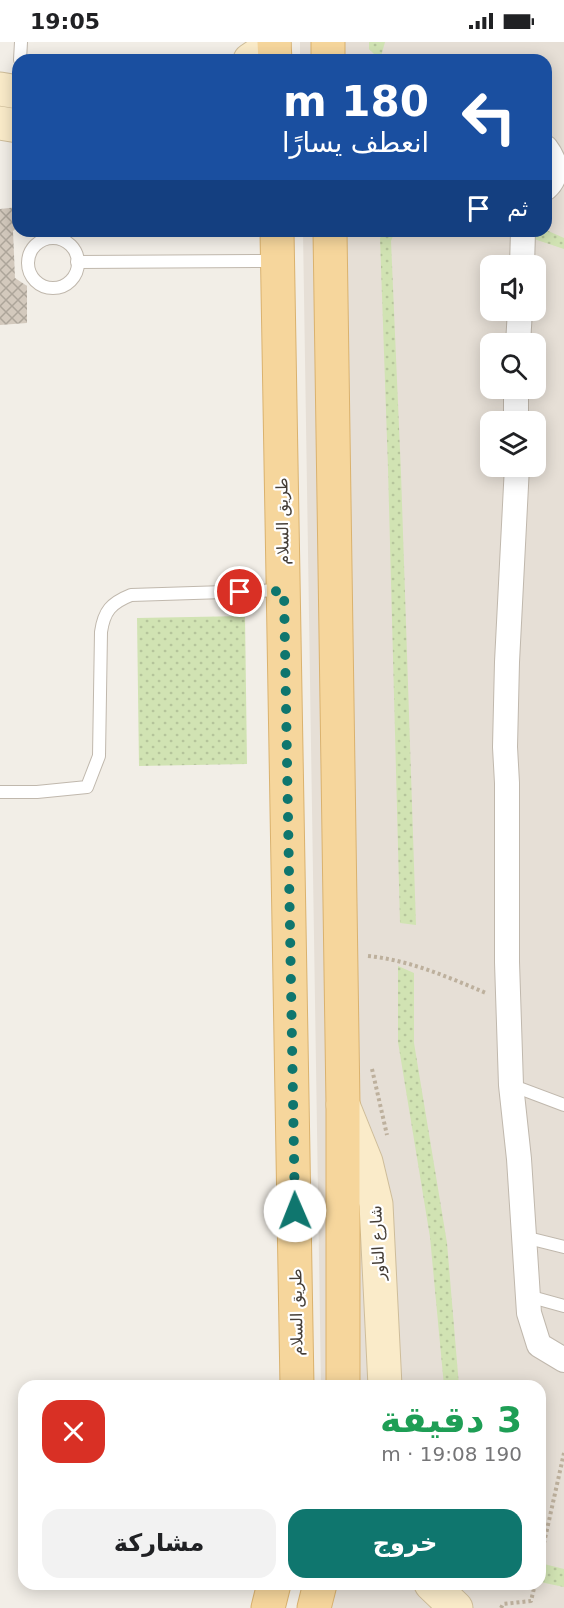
<!DOCTYPE html>
<html lang="ar">
<head>
<meta charset="utf-8">
<style>
	:root { --surface:#fff; --page:#f2f2f2; --text:#202124; --muted:#757577; --accent:#0f766e }
	body { margin:0; font-family:"DejaVu Sans",Vazirmatn,sans-serif; background:var(--page); color:var(--text); direction:rtl; height:100vh; display:flex; flex-direction:column; font-size:22px; white-space:nowrap }
	* { box-sizing:border-box; margin:0 }
	p { font-size:20px; color:var(--muted) }
	.icon { flex:none; width:33px; height:33px; fill:none; stroke:currentColor; stroke-width:2; stroke-linecap:round; stroke-linejoin:round }
	.map { position:relative; flex:1; overflow:hidden; direction:ltr }
	.sheet { position:absolute; left:18px; top:1338px; width:528px; height:210px; display:flex; flex-direction:column; background:var(--surface); border-radius:18px; box-shadow:0 3px 15px #0003; direction:rtl }
	.sheet>* { flex:none }
	.banner { position:absolute; left:12px; top:12px; width:540px; height:183px; border-radius:18px; box-shadow:0 3px 15px #0003; direction:rtl; background:#1a4fa0; color:#fff; overflow:hidden }
	.tools { position:absolute; left:480px; top:213px; display:grid; gap:12px }
	.tools a { display:grid; place-items:center; width:66px; height:66px; border-radius:12px; background:var(--surface); box-shadow:0 3px 15px #0003; font-size:30px }
	.pin { position:absolute; display:grid; place-items:center; width:51px; height:51px; color:#fff; margin:-26px; border:3px solid #fff; border-radius:50%; box-shadow:0 2px 6px #0007 }
	.me { position:absolute; width:66px; margin:-33px; rotate:359deg; stroke-linejoin:round; filter:drop-shadow(0 0 4px #0008) }
	.turn { display:flex; align-items:center; gap:21px; height:126px; padding:0 24px; font-size:27px }
	.turn .icon { width:78px; height:78px; stroke-width:2.5 }
	.turn b { display:block; font-size:42px; line-height:51px }
	.then { display:flex; align-items:center; height:57px; padding:0 24px; background:#0003; gap:12px; font-size:22px }
	.round { display:grid; place-items:center; flex:none; width:63px; height:63px; border-radius:18px; background:var(--page) }
	.headline { display:flex; align-items:center; justify-content:space-between; height:102px; padding:0 24px }
	h1 { font-size:36px; font-weight:700; line-height:45px; color:#1e9e55 }
	.action { display:flex; gap:12px; margin-top:auto; padding:12px 24px }
	.action a { flex:1; height:69px; border-radius:18px; background:var(--accent); color:#fff; font-size:24px; font-weight:700; line-height:69px; text-align:center }
	.action a+a { background:var(--page); color:var(--text) }
	.status { display:flex; justify-content:space-between; align-items:center; height:42px; padding:0 30px; background:var(--surface); direction:ltr }
	.status svg { height:16px; fill:currentColor }
	.map>svg:first-child { display:block }
	.residential { fill:#e6dfd6; fill-rule:evenodd }
	.grass { fill:url(#grass-dots) }
	.building { fill:url(#building-cross-hatch) }
	.lines { fill:none; stroke-linecap:round; stroke-linejoin:round }
	.lane-casing { stroke:#c0b8ad; stroke-width:14 }
	.street-casing { stroke:#c0b8ad; stroke-width:26 }
	.secondary-casing { stroke:#cebd9a; stroke-width:35 }
	.primary-casing { stroke:#dab26e; stroke-width:35 }
	.path { stroke:#bdb09d; stroke-width:4; stroke-dasharray:3 3; stroke-linecap:butt }
	.lane { stroke:#fff; stroke-width:12 }
	.street { stroke:#fff; stroke-width:24 }
	.secondary { stroke:#faebc9; stroke-width:33 }
	.primary { stroke:#f6d69c; stroke-width:33 }
	.route { stroke:#0f766e; stroke-width:10; stroke-dasharray:0 18 }
	.labels { text-anchor:middle; stroke-width:4.5; stroke-linejoin:round; paint-order:stroke }
	.street-label { font-size:16px; fill:#453e37; stroke:#fff }
</style>
</head>
<body>
<div class="status"><b>19:05</b><svg viewBox="0 0 49 12"><path d="M0 12V9h3v3zM5 12V6h3v6zM10 12V3h3v9zM15 12V0h3v12zM26 1h20v11H26zM47 4h2v5h-2z"/></svg></div>
<div class="map">
<svg width="564" height="1566" viewBox="0 0 564 1566">
	<defs>
		<pattern id="grass-dots" width="8" height="8" patternUnits="userSpaceOnUse" patternTransform="scale(1.5)"><rect width="8" height="8" fill="#d1e3b3"/><path d="M2 2h.1M6 6h.1" fill="none" stroke="#b5c49b" stroke-width="1.8" stroke-linecap="round"/></pattern>
		<pattern id="building-cross-hatch" width="8" height="8" patternUnits="userSpaceOnUse" patternTransform="scale(1.5)"><rect width="8" height="8" fill="#d3c9bd"/><path d="M0 0l8 8M0 8l8-8" fill="none" stroke="#ada59a"/></pattern>
	</defs>
	<rect width="100%" height="100%" fill="#f2eee7"/>
	<path class="residential" d="M 300,0 L 564,0 L 564,1566 L 297,1566 L 302,1542 L 540,1542 L 540,1344 L 321,1344 L 303,189 L 546,189 L 546,18 L 300,18 ZM 490,224 L 536,224 L 536,268 L 490,268 ZM 490,302 L 536,302 L 536,346 L 490,346 ZM 490,380 L 536,380 L 536,424 L 490,424 Z"/>
	<g class="grass">
		<polygon points="369,0 385,0 380,18 369,7"/>
		<polygon points="546,188 564,196 564,207 510,189"/>
		<polygon points="385,189 395,189 391,199 401,431 416,883 400,881 388,426 380,196"/>
		<polygon points="245,574 247,722 139,724 137,576"/>
		<polygon points="398,924 414,931 414,1001 447,1201 459,1344 444,1344 430,1195 398,1000"/>
		<polygon points="540,1521 564,1527 564,1545 540,1540"/>
	</g>
	<polygon class="building" points="18,165 18,185 13,189 15,236 27,244 27,281 0,283 0,167"/>
	<g class="lines">
		<g class="lane-casing">
			<g id="lane">
				<polyline points="20,18 21,0"/>
				<circle cx="53" cy="221" r="25"/>
				<polyline points="77,220 277,219"/>
				<path d="M 0,750 L 37,750 L 87,745 L 99,714 L 101,590 C 104,569 111,561 131,553 L 283,548"/>
				<polyline points="511,1043 564,1063"/>
				<polyline points="524,1195 564,1205"/>
				<polyline points="528,1254 564,1264"/>
			</g>
		</g>
		<g class="street-casing">
			<g id="street">
				<path d="M 546,106 C 556,119 559,134 546,146"/>
				<polyline points="522,224 523,189"/>
				<polyline points="518,302 520,268"/>
				<polyline points="516,346 516,380"/>
				<polyline points="517,424 507,620 505,705 507,741 507,920 511,1043 519,1117 529,1271 539,1303 564,1318"/>
			</g>
		</g>
		<g class="secondary-casing">
			<g id="secondary">
				<polyline points="250,18 274,2"/>
				<polyline points="0,47 18,50"/>
				<polyline points="0,81 18,84"/>
				<polyline points="343,1063 366,1120 376,1162 385,1344"/>
				<polyline points="431,1542 456,1566"/>
			</g>
		</g>
		<g class="primary-casing">
			<g id="primary">
				<polyline points="274,0 275,18"/>
				<polyline points="328,0 328,18"/>
				<polyline points="277,189 297,1344"/>
				<polyline points="330,189 343,1063 343,1344"/>
				<polyline points="268,1566 274,1542"/>
				<polyline points="314,1566 320,1542"/>
			</g>
		</g>
		<g class="path">
			<path d="M 368,914 C 409,918 448,935 486,951"/>
			<polyline points="372,1027 387,1093"/>
			<polyline points="540,1519 564,1411"/>
			<polyline points="501,1566 503,1562 531,1559 535,1542"/>
		</g>
		<use href="#lane" class="lane"/>
		<use href="#street" class="street"/>
		<use href="#secondary" class="secondary"/>
		<use href="#primary" class="primary"/>
	</g>
	<g class="lines">
		<polyline class="route" points="240,550 284,549 295,1169"/>
	</g>
	<g class="labels">
		<g class="street-label">
			<text transform="translate(282 479) rotate(-91)" y="6">طريق السلام</text>
			<text transform="translate(377 1201) rotate(-93)" y="6">شارع التاور</text>
			<text transform="translate(296 1270) rotate(-91)" y="6">طريق السلام</text>
		</g>
	</g>
</svg>
<div class="tools">
<a><svg class="icon" aria-label="sound" viewBox="0 0 24 24"><path d="M4 9h4l5-4v14l-5-4H4zM17 9q2 3 0 6"/></svg></a>
<a><svg class="icon" aria-label="search" viewBox="0 0 24 24"><circle cx="10" cy="10" r="6"/><path d="M15 15l6 6"/></svg></a>
<a><svg class="icon" aria-label="layers" viewBox="0 0 24 24"><path d="M12 4l9 5-9 5-9-5zM3 14l9 5 9-5"/></svg></a>
</div>
<div class="pin" style="left:240px;top:550px;background:#d93025"><svg class="icon" aria-label="arrive" viewBox="0 0 24 24"><path d="M6 21V4h12l-3 4 3 4H6"/></svg></div>
<svg class="me" style="left:295px;top:1169px" viewBox="-20 -20 40 40"><circle r="19" fill="#fff"/><path d="M0-13L10 11 0 6-10 11z" fill="#0f766e"/></svg>
<div class="banner">
<div class="turn"><svg class="icon" aria-label="left" viewBox="0 0 24 24"><path d="M17 20v-9H6M10 6l-5 5 5 5"/></svg><div><b>180 m</b>انعطف يسارًا</div></div>
<div class="then">ثم<svg class="icon" aria-label="arrive" viewBox="0 0 24 24"><path d="M6 21V4h12l-3 4 3 4H6"/></svg></div>
</div>
<section class="sheet">
<div class="headline"><div><h1>3 دقيقة</h1><p>190 m · 19:08</p></div><a class="round" style="background:#d93025;color:#fff"><svg class="icon" aria-label="close" viewBox="0 0 24 24"><path d="M6 6l12 12M18 6L6 18"/></svg></a></div>
<div class="action"><a>خروج</a><a>مشاركة</a></div>
</section>
</div>
</body>
</html>
